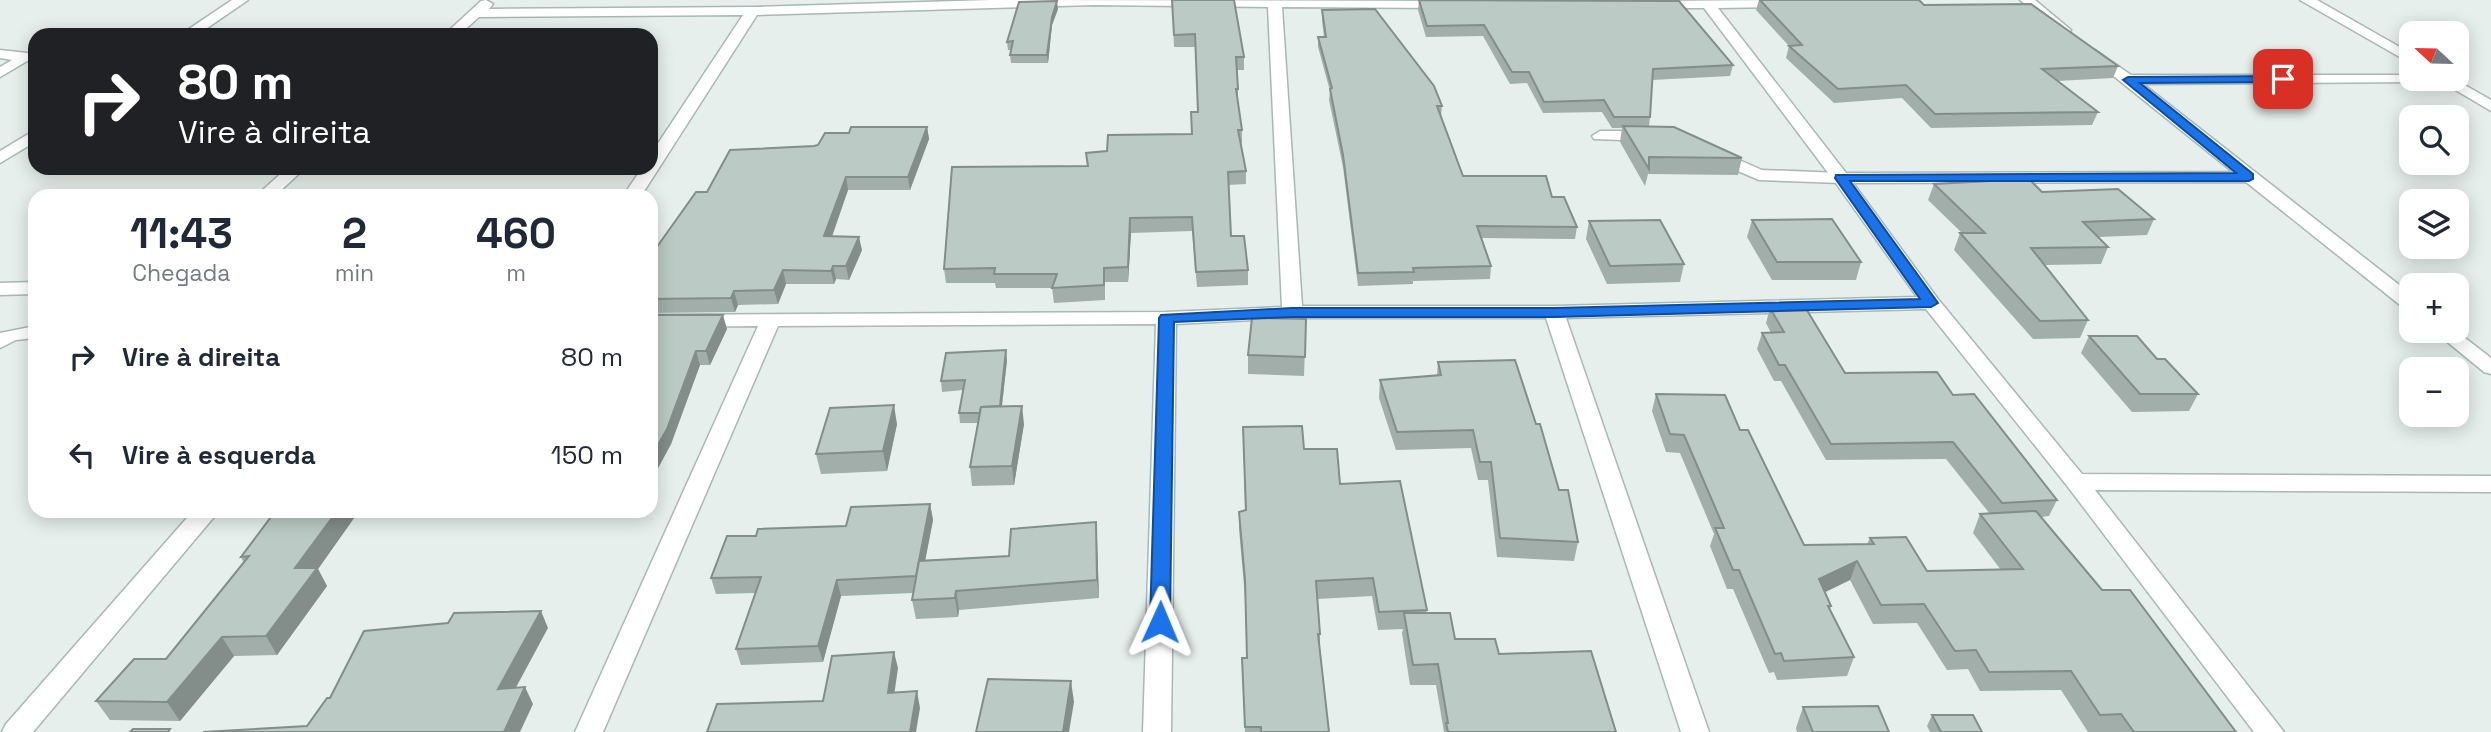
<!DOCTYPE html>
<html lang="pt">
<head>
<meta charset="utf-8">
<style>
	:root { --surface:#fff; --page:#f6f6f7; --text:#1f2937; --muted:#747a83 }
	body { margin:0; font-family:"Space Grotesk",sans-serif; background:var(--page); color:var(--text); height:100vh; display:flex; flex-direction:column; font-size:26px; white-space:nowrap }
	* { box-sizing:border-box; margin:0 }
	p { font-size:23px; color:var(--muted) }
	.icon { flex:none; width:38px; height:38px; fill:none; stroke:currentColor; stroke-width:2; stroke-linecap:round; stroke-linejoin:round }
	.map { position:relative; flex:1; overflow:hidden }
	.drawer { position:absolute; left:28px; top:189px; width:630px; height:329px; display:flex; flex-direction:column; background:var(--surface); border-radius:21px; box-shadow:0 4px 18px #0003 }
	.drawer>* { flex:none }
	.banner { position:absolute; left:28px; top:28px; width:630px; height:147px; border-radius:21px; box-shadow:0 4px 18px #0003; background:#202124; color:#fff; overflow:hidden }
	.needle { width:46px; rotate:292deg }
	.tools { position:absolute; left:2399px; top:21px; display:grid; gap:14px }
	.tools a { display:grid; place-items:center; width:70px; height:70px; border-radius:14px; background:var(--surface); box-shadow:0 4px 18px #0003; font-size:35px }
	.pin { position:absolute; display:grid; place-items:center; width:60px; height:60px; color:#fff; margin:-30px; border-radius:14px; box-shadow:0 4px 10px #0006 }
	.me { position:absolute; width:77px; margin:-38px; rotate:1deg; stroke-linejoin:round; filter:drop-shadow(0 0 5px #0008) }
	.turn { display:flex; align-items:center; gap:24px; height:147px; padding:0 35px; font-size:32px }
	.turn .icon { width:91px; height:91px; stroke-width:2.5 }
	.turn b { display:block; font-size:49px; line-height:60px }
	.eta { display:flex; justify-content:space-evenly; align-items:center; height:119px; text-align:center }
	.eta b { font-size:42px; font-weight:700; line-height:49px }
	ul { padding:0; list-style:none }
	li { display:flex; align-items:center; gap:21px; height:98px; padding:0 35px }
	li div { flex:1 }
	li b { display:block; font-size:26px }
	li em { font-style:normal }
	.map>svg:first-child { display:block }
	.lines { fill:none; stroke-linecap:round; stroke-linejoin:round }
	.lane-casing { stroke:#a8b8b2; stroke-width:3 }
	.street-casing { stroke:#a8b8b2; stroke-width:3 }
	.lane { fill:#fff; fill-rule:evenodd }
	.street { fill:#fff; fill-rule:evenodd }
	.wall { fill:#a1aea9 }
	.shaded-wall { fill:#838d89 }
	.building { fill:#bbcac4; stroke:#838d89; stroke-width:2 }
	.route { fill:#1a73e8; stroke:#114b97; stroke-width:2 }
</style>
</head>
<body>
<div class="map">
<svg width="2491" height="732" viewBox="0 0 2491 732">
	<rect width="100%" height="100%" fill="#e6efeb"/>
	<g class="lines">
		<g class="lane-casing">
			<g id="lane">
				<polygon points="1600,131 1650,131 1658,136 1650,141 1594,139 1592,136"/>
				<polygon points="1714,149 1762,170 1841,173 1850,178 1841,183 1759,180 1708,158 1706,154"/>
			</g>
		</g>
		<g class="street-casing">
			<g id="street">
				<polygon points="232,0 248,0 197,35 180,35"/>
				<polygon points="486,0 493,4 489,9 753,7 991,0 1452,1 1452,7 1447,8 1282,7 1302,306 1554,306 1917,297 1835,182 1704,8 1649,8 1647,5 1654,1 1792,0 1794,3 1787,7 1718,8 1846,173 2233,172 2090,57 2088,54 2090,51 2095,50 2131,75 2412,75 2412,79 2419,79 2417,82 2143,84 2412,295 2412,311 2405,309 2246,182 1853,183 1938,299 2082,474 2491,476 2491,492 2095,490 2284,732 2254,732 2068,487 1926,309 1566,318 1709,732 1681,732 1546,318 1292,318 1176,324 1171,732 1143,732 1156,324 778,326 603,732 575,732 758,326 651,327 651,315 1166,312 1282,307 1268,7 1094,5 757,15 641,196 623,196 642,168 651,168 651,154 743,15 479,17 459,35 444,35 481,1"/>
				<polygon points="2020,0 2035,0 2071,30 2069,33 2059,33"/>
				<polygon points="2300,0 2317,0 2412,54 2412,64"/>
				<polygon points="0,50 27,53 34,57 0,77 0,67 12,60 0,58"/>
				<polygon points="2437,79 2454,79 2491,100 2491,111"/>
				<polygon points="35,130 35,142 0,163 0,151"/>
				<polygon points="287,168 305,168 275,196 256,196"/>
				<polygon points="35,282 35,294 0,295 0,283"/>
				<polygon points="35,326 35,338 16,340 0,348 0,333"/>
				<polygon points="2434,331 2456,331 2491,358 2491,374 2484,372"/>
				<polygon points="193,511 219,511 33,732 2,732 6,724"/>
			</g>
		</g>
		<use href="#lane" class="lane"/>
		<use href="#street" class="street"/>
	</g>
	<g class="wall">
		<polygon points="1172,0 1244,57 1244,70 1237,70 1238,89 1238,102 1242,130 1242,143 1241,143 1246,171 1246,184 1228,185 1231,236 1248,270 1248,285 1197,287 1192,231 1131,233 1128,282 1105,282 1105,300 1054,303 1052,288 996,288 995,283 946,283 944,269 1087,166 1086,153 1107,151 1192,134 1198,112 1196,47 1174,47"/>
		<polygon points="1419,0 1733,65 1730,76 1652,80 1650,117 1649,126 1742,158 1738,175 1648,174 1645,186 1620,142 1622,128 1612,128 1602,112 1543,113 1527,83 1510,84 1483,36 1426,37 1418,10"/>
		<polygon points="1759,0 1919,0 1924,5 2118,66 2113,78 2057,81 2098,112 2092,125 1931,128 1902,98 1834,103 1786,58 1789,46 1756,10"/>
		<polygon points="1058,9 1052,25 1048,63 1011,63 1010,55 1012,50 1008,50 1007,42"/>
		<polygon points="1322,10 1442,106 1441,117 1463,176 1552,197 1577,227 1575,239 1482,238 1491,266 1490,279 1413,281 1413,284 1358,286 1343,167 1329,100 1330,91 1318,47 1318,37 1324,37 1322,20"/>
		<polygon points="927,127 929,139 910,190 848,190 832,237 862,250 849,280 836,279 834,284 786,284 778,304 738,305 735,312 651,313 651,251 654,251 707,192 849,133"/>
		<polygon points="1934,184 2042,192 2154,219 2147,235 2099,237 2108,247 2101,264 2045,265 2088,320 2080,338 2033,339 1954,250 1960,233 1962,233 1928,200"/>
		<polygon points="1752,220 1861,262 1856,280 1772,280 1747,237"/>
		<polygon points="1589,221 1684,264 1680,282 1607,284 1586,239"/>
		<polygon points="1770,308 1845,373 1953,395 2057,500 2049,516 2041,517 2102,590 2236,732 2088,732 2061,690 1980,691 1968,669 1947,670 1917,623 1873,624 1850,580 1825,592 1831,606 1830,610 1854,657 1847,676 1777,680 1774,672 1769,673 1733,589 1727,589 1710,546 1714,534 1680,453 1666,452 1652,411 1656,394 1740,430 1804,545 1867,544 1870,538 1927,571 2001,570 1973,533 1980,514 1990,514 1946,459 1826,460 1781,381 1774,381 1757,349 1762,333 1771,333 1766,323"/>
		<polygon points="651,315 727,329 710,365 700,365 671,444 651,481"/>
		<polygon points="1306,319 1304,376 1248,374 1248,355"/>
		<polygon points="2089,336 2157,359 2198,394 2189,411 2132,412 2081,353"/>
		<polygon points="1007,360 1002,406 1024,424 1014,485 972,486 970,467 978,423 960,423 959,413 963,390 942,392 941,381"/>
		<polygon points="1438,362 1559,490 1578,542 1574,561 1497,557 1488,480 1478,480 1471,448 1396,450 1379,398 1380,380 1437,375"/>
		<polygon points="897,424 887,471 821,474 816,454"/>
		<polygon points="1243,427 1304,449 1340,484 1427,610 1426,613 1455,639 1499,654 1616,732 1444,732 1436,685 1410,685 1402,633 1403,629 1378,630 1372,596 1317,599 1320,634 1320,649 1329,732 1245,732 1242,658 1247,658 1245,598 1239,529 1239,512 1245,510"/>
		<polygon points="930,504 933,520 925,560 1009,556 1096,522 1099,598 959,610 958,617 916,619 912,600 913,593 841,596 823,662 741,665 736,649 755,593 716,594 711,578 756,536 846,526"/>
		<polygon points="281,511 359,511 318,569 327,586 277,655 234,656 180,721 110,720 96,701 166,659 244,563 241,557"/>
		<polygon points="430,511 477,511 474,516 433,517"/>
		<polygon points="1803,707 1889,732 1797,732 1796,728"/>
		<polygon points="1932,715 1982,732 1930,732 1927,726"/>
	</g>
	<g class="shaded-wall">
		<polygon points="1057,1 1058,9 1052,25 1048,63 1047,55 1052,17"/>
		<polygon points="927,127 929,139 910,190 908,177"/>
		<polygon points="846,177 848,190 827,250 824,236"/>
		<polygon points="1130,218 1131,233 1128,282 1128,267"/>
		<polygon points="859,237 862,250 849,280 846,266"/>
		<polygon points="833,266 836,279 834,284 831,271"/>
		<polygon points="783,270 786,284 778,304 774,290"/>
		<polygon points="734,291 738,305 735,312 731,298"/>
		<polygon points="723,315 727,329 710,365 706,351"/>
		<polygon points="1006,350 1007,360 1000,422 999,412"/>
		<polygon points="696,351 700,365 671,444 651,481 651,457"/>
		<polygon points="894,405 897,424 887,471 883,451"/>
		<polygon points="1022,406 1024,424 1014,485 1012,466"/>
		<polygon points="930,504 933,520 919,593 916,576"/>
		<polygon points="337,511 359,511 318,569 327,586 277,655 266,636 295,568"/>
		<polygon points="1096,522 1097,540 1099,598 1097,580"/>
		<polygon points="1857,561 1850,580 1813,598 1819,579"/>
		<polygon points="837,580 841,596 823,662 818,646"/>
		<polygon points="956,591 959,610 958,617 955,598"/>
		<polygon points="541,611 548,628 506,706 498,689"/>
		<polygon points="222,637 234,656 180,721 167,702"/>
		<polygon points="894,652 898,668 892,710 888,693"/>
		<polygon points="1071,681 1074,702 1069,732 1063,732"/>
		<polygon points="525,687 533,704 520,732 504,732"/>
		<polygon points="917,691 920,708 916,732 910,732"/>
	</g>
	<g class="building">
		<polygon points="1172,0 1234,0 1244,57 1236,57 1238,89 1236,89 1242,130 1238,130 1246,171 1228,172 1231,236 1244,236 1248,270 1196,272 1192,217 1130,218 1128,267 1104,268 1104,285 1052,288 1057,274 994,274 995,268 944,269 952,167 1088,166 1086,153 1107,151 1108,135 1192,134 1191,112 1198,112 1195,34 1174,35"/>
		<polygon points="1419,0 1679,1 1733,65 1653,69 1650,117 1614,117 1604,100 1544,102 1529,72 1512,72 1484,25 1427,26"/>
		<polygon points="1760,0 1919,0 1924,5 2031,4 2118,66 2042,69 2098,112 1935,114 1906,85 1838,89 1789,46 1802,45"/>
		<polygon points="1057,1 1052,17 1047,55 1010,55 1013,41 1007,42 1019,2"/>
		<polygon points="1375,9 1434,86 1442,106 1437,106 1463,176 1546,176 1552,197 1564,197 1577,227 1477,226 1491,266 1413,268 1414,272 1358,273 1343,155 1330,89 1332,88 1318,37 1326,37 1322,10"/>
		<polygon points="1623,126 1674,127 1742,158 1649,157 1649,169"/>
		<polygon points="851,127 927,127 908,177 846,177 824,236 859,237 846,266 833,266 831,271 783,270 774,290 734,291 731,298 651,299 651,251 654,251 696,192 707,192 730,150 814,146 818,145 825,133 849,133"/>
		<polygon points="2029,179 2042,192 2118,189 2154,219 2083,222 2108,247 2031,248 2088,320 2040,321 1960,233 1985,233 1934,184"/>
		<polygon points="1832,219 1861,262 1777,262 1752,220"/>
		<polygon points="1660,220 1684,264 1610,266 1589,221"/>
		<polygon points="1805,307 1845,373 1937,372 1953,395 1974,394 2057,500 2002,503 1953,442 1831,444 1785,365 1779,365 1762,333 1784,332 1770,308"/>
		<polygon points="651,315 723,315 706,351 696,351 667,429 651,457"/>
		<polygon points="1252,318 1306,319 1305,357 1248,355"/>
		<polygon points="2089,336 2137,336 2157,359 2165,359 2198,394 2140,394"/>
		<polygon points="1006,350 1000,406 981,407 980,413 959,413 965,380 941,381 946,353"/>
		<polygon points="1515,360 1536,424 1540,424 1559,490 1568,490 1578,542 1500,538 1491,462 1480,462 1473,430 1397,432 1380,380 1441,375 1438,362"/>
		<polygon points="1656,394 1725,395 1740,430 1748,430 1804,545 1874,544 1870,538 1906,537 1927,571 2023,569 1980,514 2036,511 2102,590 2130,590 2236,732 2134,732 2121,714 2100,715 2071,671 1989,672 1976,650 1955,651 1924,604 1881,605 1857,561 1819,579 1831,606 1828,606 1854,657 1784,661 1781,653 1775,654 1739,570 1733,570 1715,528 1724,528 1684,435 1670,434"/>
		<polygon points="894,405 883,451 816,454 830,408"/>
		<polygon points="1022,406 1012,466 970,467 981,407"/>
		<polygon points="1302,426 1304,449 1337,449 1340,484 1400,481 1427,610 1379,612 1373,578 1316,581 1320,634 1318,634 1329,732 1261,732 1261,727 1245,727 1242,658 1247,658 1245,580 1239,512 1246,510 1243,427"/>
		<polygon points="930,504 916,576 837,580 818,646 736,649 761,577 711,578 727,536 756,536 758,529 846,526 851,507"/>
		<polygon points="281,511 337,511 295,568 317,568 266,636 222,637 167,702 96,701 134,659 166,659 249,556 241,557 271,517 277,516"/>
		<polygon points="1096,522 1097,580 956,591 955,598 912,600 919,561 1009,556 1011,529"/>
		<polygon points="541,611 498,689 525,687 504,732 203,732 307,726 327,698 330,698 364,631 448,623 454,613"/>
		<polygon points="1404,613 1450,613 1455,639 1495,639 1499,654 1591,651 1616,732 1448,732 1446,723 1448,723 1438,664 1413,665"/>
		<polygon points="894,652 888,693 917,691 910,732 707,732 717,704 823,701 832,656"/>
		<polygon points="988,679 1071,681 1063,732 976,732"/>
		<polygon points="1878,706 1889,732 1813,732 1803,707"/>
		<polygon points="1932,715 1973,715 1982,732 1941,732"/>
		<polygon points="133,729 170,729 168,732 130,732"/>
	</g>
	<polygon class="route" points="2283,76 2288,79 2287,82 2140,83 2253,174 2253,179 2249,181 1850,181 1938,303 1931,307 1554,317 1292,317 1174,322 1170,622 1167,627 1160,629 1152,627 1150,622 1159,318 1161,315 1292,308 1554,308 1920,299 1835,178 1836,175 2236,173 2123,80 2128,77"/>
</svg>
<div class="tools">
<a><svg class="needle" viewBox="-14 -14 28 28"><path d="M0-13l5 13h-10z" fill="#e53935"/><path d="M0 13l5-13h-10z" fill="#747a83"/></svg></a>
<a><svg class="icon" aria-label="search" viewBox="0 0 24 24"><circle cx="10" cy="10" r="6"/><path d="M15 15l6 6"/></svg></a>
<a><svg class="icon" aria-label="layers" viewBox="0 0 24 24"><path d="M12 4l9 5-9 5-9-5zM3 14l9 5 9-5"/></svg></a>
<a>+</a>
<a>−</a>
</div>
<div class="pin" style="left:2283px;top:79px;background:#d93025"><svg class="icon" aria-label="arrive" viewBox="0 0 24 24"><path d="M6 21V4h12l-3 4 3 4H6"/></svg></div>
<svg class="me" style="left:1160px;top:622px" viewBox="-20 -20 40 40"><path d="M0-17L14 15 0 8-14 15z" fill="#1a73e8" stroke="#fff" stroke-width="4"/></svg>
<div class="banner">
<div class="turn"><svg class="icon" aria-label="right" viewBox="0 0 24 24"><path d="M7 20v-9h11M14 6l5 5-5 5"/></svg><div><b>80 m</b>Vire à direita</div></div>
</div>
<section class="drawer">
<div class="eta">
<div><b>11:43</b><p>Chegada</p></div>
<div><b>2</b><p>min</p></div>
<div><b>460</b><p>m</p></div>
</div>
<ul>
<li><svg class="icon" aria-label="right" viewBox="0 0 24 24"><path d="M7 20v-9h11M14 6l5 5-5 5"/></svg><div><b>Vire à direita</b></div><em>80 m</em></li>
<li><svg class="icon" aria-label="left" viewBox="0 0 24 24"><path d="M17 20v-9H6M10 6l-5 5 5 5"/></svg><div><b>Vire à esquerda</b></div><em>150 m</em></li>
</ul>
</section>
</div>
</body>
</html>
